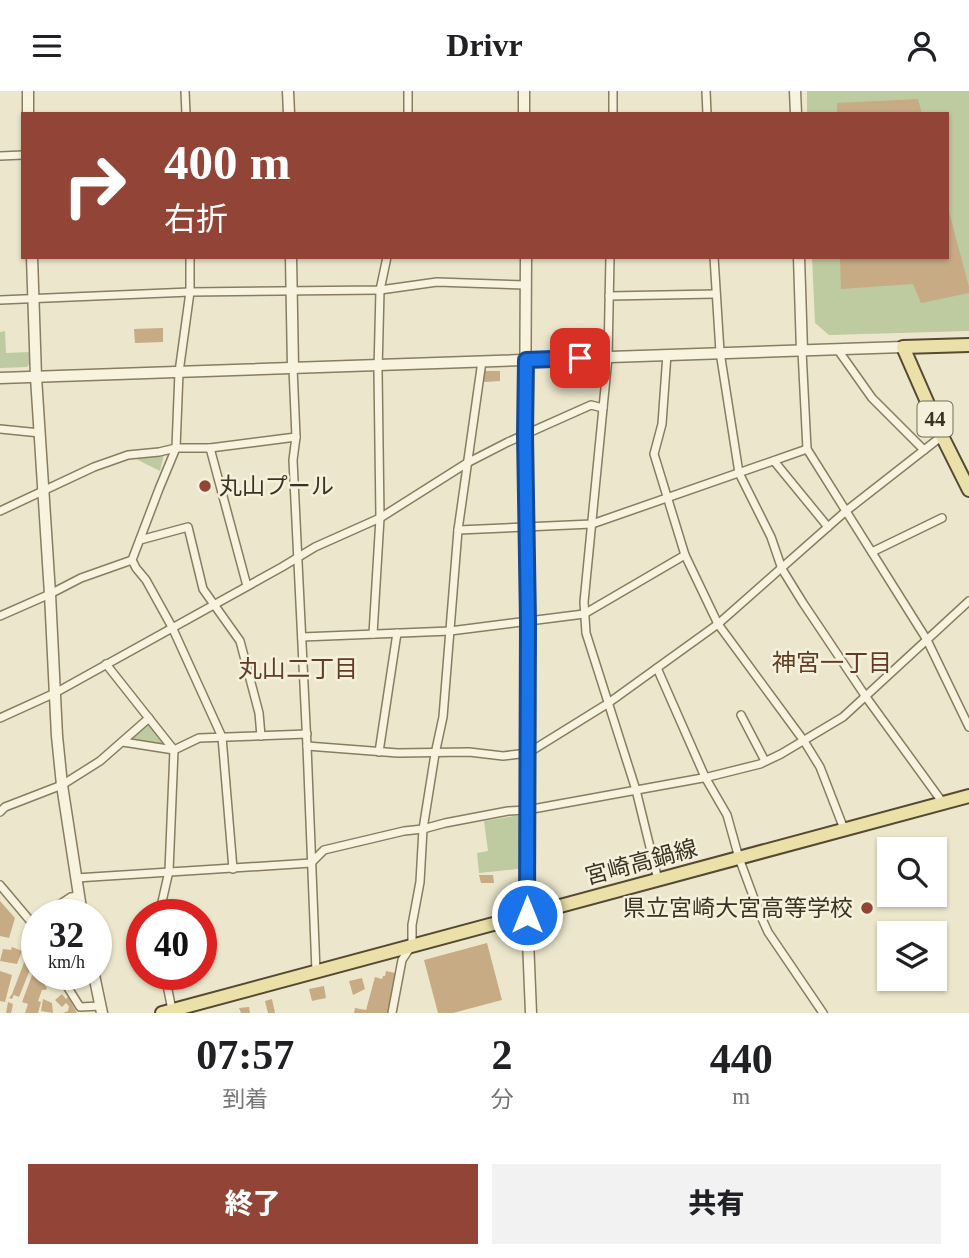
<!DOCTYPE html>
<html lang="ja">
<head>
<meta charset="utf-8">
<style>
	:root { --surface:#fff; --page:#f2f2f2; --text:#202124; --muted:#757577; --accent:#924436 }
	body { margin:0; font-family:"Times New Roman","Noto Sans JP",serif; background:var(--page); color:var(--text); height:100vh; display:flex; flex-direction:column; font-size:26px; white-space:nowrap }
	* { box-sizing:border-box; margin:0 }
	p { font-size:23px; color:var(--muted) }
	.icon { flex:none; width:38px; height:38px; fill:none; stroke:currentColor; stroke-width:2; stroke-linecap:round; stroke-linejoin:round }
	.map { position:relative; height:922px; overflow:hidden }
	.side { display:flex; flex-direction:column; background:var(--surface); flex:1 }
	.side>* { flex:none }
	.hud { position:absolute; left:21px; top:21px; width:928px; height:147px; border-radius:0px; box-shadow:0 2px 5px #0004; background:#924436; color:#fff; overflow:hidden }
	.fabs { position:absolute; left:877px; top:746px; display:grid; gap:14px }
	.fabs a { display:grid; place-items:center; width:70px; height:70px; border-radius:0px; background:var(--surface); box-shadow:0 2px 5px #0004; font-size:35px }
	.speed { position:absolute; left:21px; top:808px; display:flex; gap:14px; font-size:35px; font-weight:700; text-align:center }
	.speed>* { display:grid; place-content:center; width:91px; height:91px; border-radius:50%; background:var(--surface); box-shadow:0 2px 5px #0004; line-height:1 }
	.speed small { font-size:18px; font-weight:400 }
	.speed .limit { border:10px solid #d22; background:#fff; color:#111 }
	.pin { position:absolute; display:grid; place-items:center; width:60px; height:60px; color:#fff; margin:-30px; border-radius:14px; box-shadow:0 4px 10px #0006 }
	.me { position:absolute; width:77px; margin:-38px; rotate:0deg; stroke-linejoin:round; filter:drop-shadow(0 0 5px #0008) }
	.turn { display:flex; align-items:center; gap:24px; height:147px; padding:0 28px; font-size:32px }
	.turn .icon { width:91px; height:91px; stroke-width:2.5 }
	.turn b { display:block; font-size:49px; line-height:60px }
	.eta { display:flex; justify-content:space-evenly; align-items:center; height:119px; text-align:center }
	.eta b { font-size:42px; font-weight:800; line-height:49px }
	.cta { display:flex; gap:14px; margin-top:auto; padding:14px 28px }
	.cta a { flex:1; height:80px; border-radius:0px; background:var(--accent); color:#fff; font-size:28px; font-weight:800; line-height:80px; text-align:center }
	.cta a+a { background:var(--page); color:var(--text) }
	header { display:flex; justify-content:space-between; align-items:center; height:91px; padding:0 28px; background:var(--surface); font-size:32px; font-weight:800 }
	.map>svg:first-child { display:block }
	.green { fill:#becaa0 }
	.building { fill:#c6ab85 }
	.lines { fill:none; stroke-linecap:round; stroke-linejoin:round }
	.minor-casing { stroke:#887c61; stroke-width:10 }
	.tertiary-casing { stroke:#887c61; stroke-width:13 }
	.primary-casing { stroke:#564934; stroke-width:16 }
	.minor { stroke:#f7f3df; stroke-width:7 }
	.tertiary { stroke:#f7f3df; stroke-width:10 }
	.primary { stroke:#eae0a8; stroke-width:12 }
	.route-casing { stroke:#114b97; stroke-width:18 }
	.route { stroke:#1a73e8; stroke-width:12 }
	.poi-dot { fill:#924436; stroke:#f4f0db; stroke-width:2.5 }
	.labels { text-anchor:middle; stroke-width:5; stroke-linejoin:round; paint-order:stroke }
	.shield { fill:#f4f0db; stroke:#726b5a; stroke-width:2 }
	.shield-label { font-size:21px; font-weight:bold; fill:#3a3223 }
	.poi-label { font-size:23px; fill:#3a3223; stroke:#f4f0db; text-anchor:start }
	.street-label { font-size:23px; fill:#3a3223; stroke:#f4f0db }
	.neighbourhood-label { font-size:24px; fill:#633c26; stroke:#f4f0db }
</style>
</head>
<body>
<header><svg class="icon" aria-label="menu" viewBox="0 0 24 24"><path d="M4 6h16M4 12h16M4 18h16"/></svg>Drivr<svg class="icon" aria-label="person" viewBox="0 0 24 24"><circle cx="12" cy="8" r="4"/><path d="M4 21q1-7 8-7t8 7"/></svg></header>
<div class="map">
<svg width="969" height="922" viewBox="0 0 969 922">
	<rect width="100%" height="100%" fill="#ece7cc"/>
	<g class="green">
		<polygon points="807,0 969,0 969,240 829,244 815,232 812,166 947,166 947,23 807,23"/>
		<polygon points="5,240 6,262 30,261 30,272 27,276 0,277 0,241"/>
		<polygon points="164,363 160,380 132,366"/>
		<polygon points="149,632 167,655 129,649"/>
		<polygon points="514,725 518,725 521,727 518,778 479,782 477,762 488,760 484,730"/>
	</g>
	<g class="building">
		<polygon points="918,8 922,23 837,23 837,12"/>
		<polygon points="948,117 969,196 969,202 921,212 913,193 841,198 840,166 947,166"/>
		<polygon points="163,237 163,251 135,252 134,238"/>
		<polygon points="484,280 500,280 500,290 484,291"/>
		<polygon points="479,784 493,784 494,792 481,792"/>
		<polygon points="0,810 15,827 9,847 0,845"/>
		<polygon points="487,852 502,909 453,922 438,922 424,869"/>
		<polygon points="12,856 22,860 17,873 0,870 3,858 11,859"/>
		<polygon points="27,864 35,866 19,906 14,904 12,908 9,907 12,903"/>
		<polygon points="37,871 37,884 52,884 50,889 46,889 45,895 47,896 46,899 42,899 38,910 41,911 38,922 25,922 28,913 22,911"/>
		<polygon points="0,880 12,884 5,911 0,910"/>
		<polygon points="386,880 395,882 397,887 387,922 354,922 355,917 366,919 375,886 382,888 383,885 385,885"/>
		<polygon points="362,887 365,898 353,904 349,890"/>
		<polygon points="324,895 326,907 312,910 309,898"/>
		<polygon points="62,903 66,908 68,906 77,922 63,922 68,920 69,915 66,912 62,916 55,909"/>
		<polygon points="43,908 52,912 53,922 41,920"/>
		<polygon points="272,908 275,922 268,922 265,910"/>
		<polygon points="8,911 13,913 11,922 6,922"/>
		<polygon points="249,916 250,922 241,922 239,917"/>
	</g>
	<g class="lines">
		<g class="minor-casing">
			<g id="minor">
				<polyline points="185,0 186,23"/>
				<polyline points="408,0 408,23"/>
				<polyline points="613,0 613,23"/>
				<polyline points="706,0 707,23"/>
				<polyline points="0,65 23,64"/>
				<polyline points="190,166 190,201 179,281 176,357 159,398 132,469 136,477 146,489 172,536 222,646 233,778"/>
				<polyline points="610,166 608,266 584,511 586,542 636,699 658,789"/>
				<polyline points="714,166 720,261 739,382 771,446 782,478 803,512 866,606 943,712"/>
				<polyline points="609,205 716,203"/>
				<polyline points="0,209 190,201 380,199 437,191 526,194"/>
				<polyline points="838,259 872,307 924,359"/>
				<polyline points="802,260 807,358 927,549 969,636"/>
				<polyline points="667,263 662,333 654,363 685,464 718,533 804,650 820,676 844,738"/>
				<polyline points="293,277 296,346 293,369 307,655 316,880"/>
				<polyline points="0,338 40,342"/>
				<polyline points="210,357 247,495"/>
				<polyline points="774,370 828,436"/>
				<polyline points="0,420 94,376 128,364 159,361 176,357 210,357 296,346"/>
				<polyline points="458,439 592,433 807,358"/>
				<polyline points="140,449 188,436 203,498 240,550 259,622 261,645"/>
				<polyline points="872,461 942,427"/>
				<polyline points="0,525 50,503 81,487 132,469"/>
				<polyline points="373,543 380,427 378,280 380,199 387,166"/>
				<polyline points="302,546 450,540 584,523 685,464"/>
				<polyline points="106,573 174,659 169,780 159,824"/>
				<polyline points="657,577 705,686 727,724 739,767 759,821 768,841 823,922"/>
				<polyline points="741,624 765,670"/>
				<polyline points="0,627 55,602 282,476 315,456 380,427 467,372 508,351 591,314 603,317"/>
				<polyline points="123,651 174,659 199,647 307,643"/>
				<polyline points="307,655 398,662 469,661 503,665 528,662 607,613 718,533 846,420 942,345"/>
				<polyline points="379,661 397,542"/>
				<polyline points="0,721 5,716 62,694 100,670 149,627"/>
				<polyline points="76,787 311,772 324,759 404,740 423,738 445,732 508,720 527,719 708,686 760,673 781,663 843,626 969,510"/>
				<polyline points="0,794 32,832 37,841"/>
				<polyline points="44,824 71,806 78,805"/>
				<polyline points="60,884 80,916 100,915"/>
				<polyline points="165,884 172,919"/>
				<polyline points="392,922 402,869 412,854 412,834 420,791 423,738 435,663 443,626 458,439 482,270"/>
			</g>
		</g>
		<g class="tertiary-casing">
			<g id="tertiary">
				<polyline points="28,0 28,23"/>
				<polyline points="288,0 289,23"/>
				<polyline points="524,0 524,23"/>
				<polyline points="795,0 796,23"/>
				<polyline points="32,166 36,286 50,503 57,645 62,694 82,824"/>
				<polyline points="291,166 293,277"/>
				<polyline points="526,166 525,343 528,531 527,824 531,922"/>
				<polyline points="799,166 802,260"/>
				<polyline points="0,287 903,256"/>
				<polyline points="94,884 102,922"/>
			</g>
		</g>
		<g class="primary-casing">
			<g id="primary">
				<polyline points="969,254 903,256 942,345 969,399"/>
				<polyline points="162,922 969,705"/>
			</g>
		</g>
		<use href="#minor" class="minor"/>
		<use href="#tertiary" class="tertiary"/>
		<use href="#primary" class="primary"/>
	</g>
	<g class="lines">
		<g class="route-casing">
			<polyline id="route" points="527,824 528,531 525,343 526,269 580,267"/>
		</g>
		<use href="#route" class="route"/>
	</g>
	<g class="poi-dot">
		<circle cx="205" cy="395" r="7"/>
		<circle cx="867" cy="817" r="7"/>
	</g>
	<g class="labels">
		<rect class="shield" x="917.5" y="310.5" width="35" height="35" rx="5"/>
		<g class="shield-label">
			<text x="935" y="335">44</text>
		</g>
		<g class="poi-label">
			<text x="219" y="403">丸山プール</text>
			<text x="853" y="825" text-anchor="end">県立宮崎大宮高等学校</text>
		</g>
		<g class="street-label">
			<text transform="translate(641 771) rotate(-15)" y="8">宮崎高鍋線</text>
		</g>
		<g class="neighbourhood-label">
			<text x="832" y="580">神宮一丁目</text>
			<text x="298" y="586">丸山二丁目</text>
		</g>
	</g>
</svg>
<div class="fabs">
<a><svg class="icon" aria-label="search" viewBox="0 0 24 24"><circle cx="10" cy="10" r="6"/><path d="M15 15l6 6"/></svg></a>
<a><svg class="icon" aria-label="layers" viewBox="0 0 24 24"><path d="M12 4l9 5-9 5-9-5zM3 14l9 5 9-5"/></svg></a>
</div>
<div class="speed"><div>32<small>km/h</small></div><div class="limit">40</div></div>
<div class="pin" style="left:580px;top:267px;background:#d93025"><svg class="icon" aria-label="arrive" viewBox="0 0 24 24"><path d="M6 21V4h12l-3 4 3 4H6"/></svg></div>
<svg class="me" style="left:527px;top:824px" viewBox="-20 -20 40 40"><circle r="17" fill="#1a73e8" stroke="#fff" stroke-width="3"/><path d="M0-11L8 9 0 5-8 9z" fill="#fff"/></svg>
<div class="hud">
<div class="turn"><svg class="icon" aria-label="right" viewBox="0 0 24 24"><path d="M7 20v-9h11M14 6l5 5-5 5"/></svg><div><b>400 m</b>右折</div></div>
</div>
</div>
<section class="side">
<div class="eta">
<div><b>07:57</b><p>到着</p></div>
<div><b>2</b><p>分</p></div>
<div><b>440</b><p>m</p></div>
</div>
<div class="cta"><a>終了</a><a>共有</a></div>
</section>
</body>
</html>
